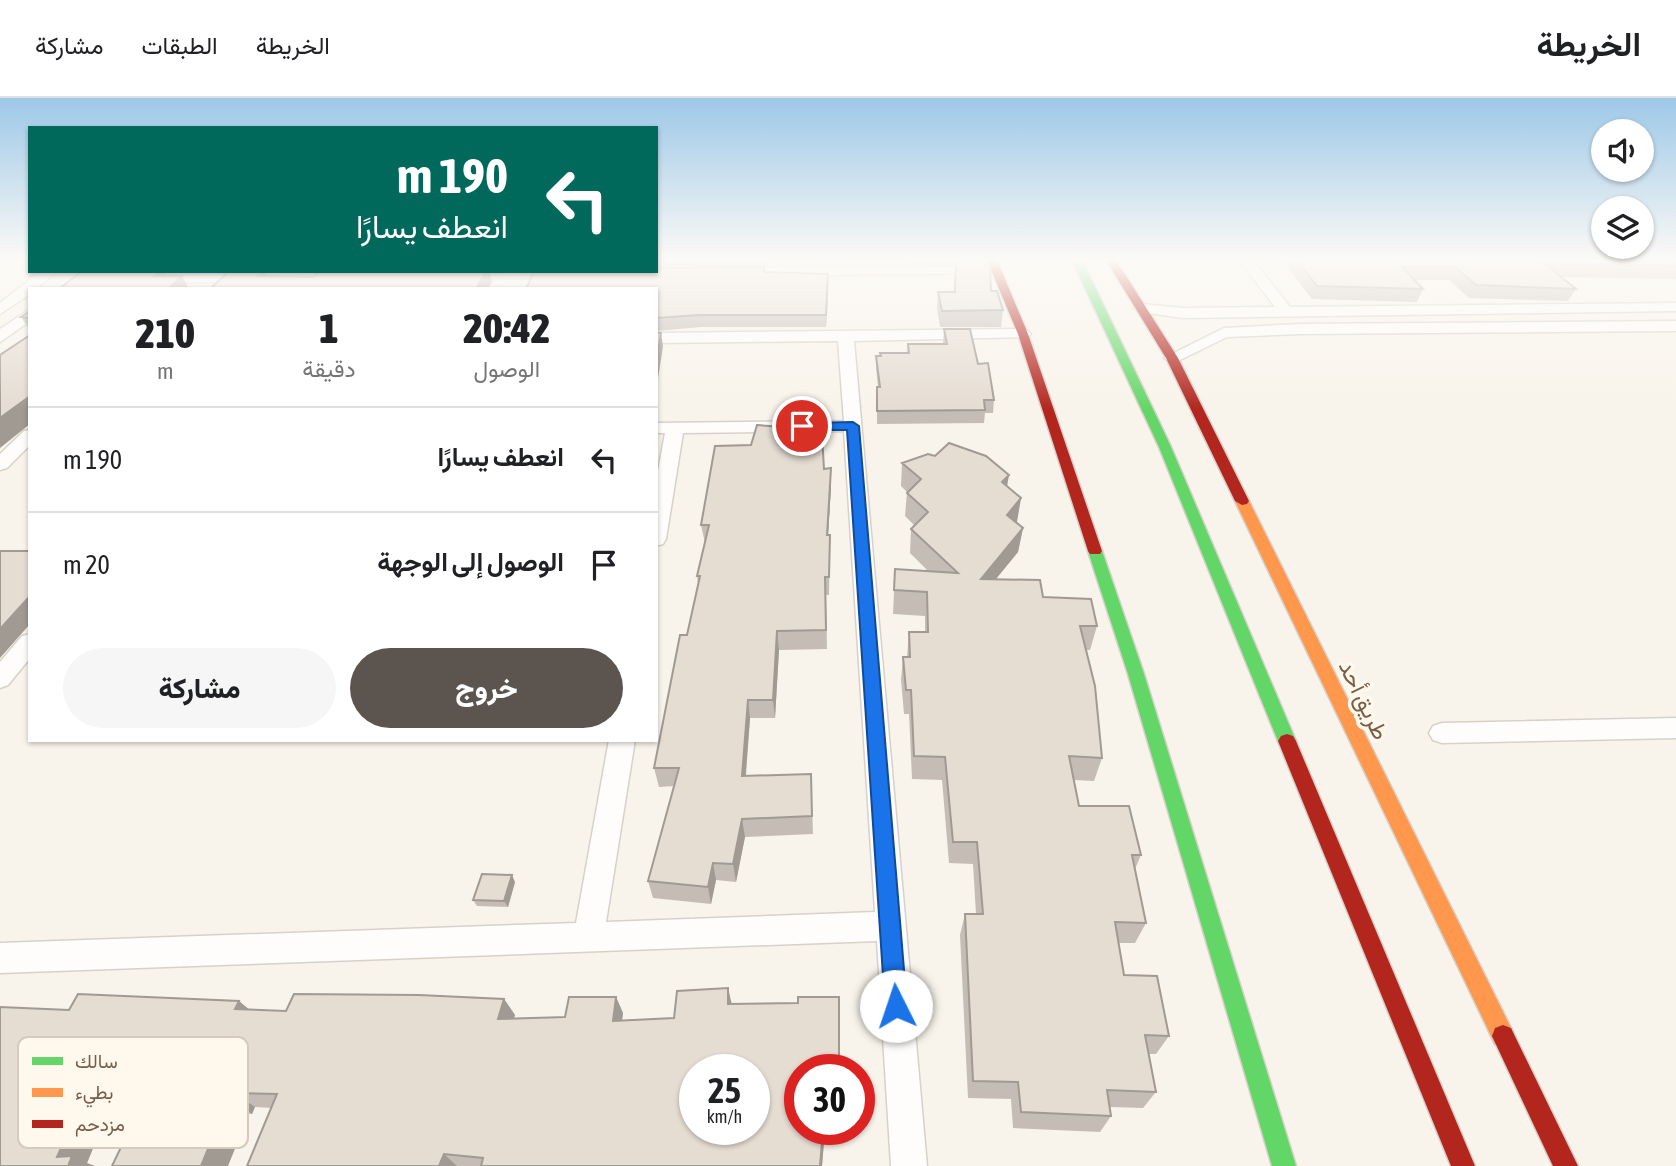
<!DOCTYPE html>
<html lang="ar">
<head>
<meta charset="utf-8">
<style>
	:root { --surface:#fff; --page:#f6f6f6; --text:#202124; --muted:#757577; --line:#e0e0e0; --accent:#5c544e }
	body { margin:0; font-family:"Asap Condensed",Vazirmatn,sans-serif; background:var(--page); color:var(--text); direction:rtl; height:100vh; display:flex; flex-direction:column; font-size:26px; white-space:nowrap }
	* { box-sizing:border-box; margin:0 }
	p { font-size:23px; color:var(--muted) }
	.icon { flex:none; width:38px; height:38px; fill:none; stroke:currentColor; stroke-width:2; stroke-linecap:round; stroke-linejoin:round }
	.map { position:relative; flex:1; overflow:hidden; direction:ltr }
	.panel { position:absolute; left:28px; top:189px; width:630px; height:455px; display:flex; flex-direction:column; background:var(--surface); border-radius:0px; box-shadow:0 2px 5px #0004; direction:rtl }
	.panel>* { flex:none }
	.guide { position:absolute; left:28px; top:28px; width:630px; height:147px; border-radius:0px; box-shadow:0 2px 5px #0004; direction:rtl; background:#00695c; color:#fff; overflow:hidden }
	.fabs { position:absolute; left:1591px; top:21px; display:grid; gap:14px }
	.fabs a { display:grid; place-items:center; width:63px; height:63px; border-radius:50%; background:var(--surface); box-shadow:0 2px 5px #0004; font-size:35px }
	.speed { position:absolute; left:679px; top:956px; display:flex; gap:14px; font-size:35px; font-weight:700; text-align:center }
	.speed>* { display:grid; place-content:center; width:91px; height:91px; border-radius:50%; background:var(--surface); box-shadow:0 2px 5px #0004; line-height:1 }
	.speed small { font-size:18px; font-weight:400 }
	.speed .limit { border:10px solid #d22; background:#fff; color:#111 }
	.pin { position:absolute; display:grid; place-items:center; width:60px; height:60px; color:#fff; margin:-30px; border:4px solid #fff; border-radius:50%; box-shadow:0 2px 7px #0007 }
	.me { position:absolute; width:77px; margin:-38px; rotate:356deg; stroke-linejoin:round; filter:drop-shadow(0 0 5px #0008) }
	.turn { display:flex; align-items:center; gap:24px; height:147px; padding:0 35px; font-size:32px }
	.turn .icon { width:91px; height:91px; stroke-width:2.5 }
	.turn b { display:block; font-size:49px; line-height:60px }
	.eta { display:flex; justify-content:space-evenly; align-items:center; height:119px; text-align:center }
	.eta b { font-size:42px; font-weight:800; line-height:49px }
	.cta { display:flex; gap:14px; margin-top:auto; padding:14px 35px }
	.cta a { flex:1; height:80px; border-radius:42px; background:var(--accent); color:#fff; font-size:28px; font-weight:800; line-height:80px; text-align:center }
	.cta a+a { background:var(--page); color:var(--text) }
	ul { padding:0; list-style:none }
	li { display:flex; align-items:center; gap:21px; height:105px; padding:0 35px; border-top:2px solid var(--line) }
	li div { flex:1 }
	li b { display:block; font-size:26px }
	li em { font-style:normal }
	header { display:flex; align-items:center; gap:42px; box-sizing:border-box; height:98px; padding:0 35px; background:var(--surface); border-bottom:2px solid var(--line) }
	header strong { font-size:33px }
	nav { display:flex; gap:38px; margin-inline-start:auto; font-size:24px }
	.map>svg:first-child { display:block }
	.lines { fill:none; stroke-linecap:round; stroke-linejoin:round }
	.street-casing { stroke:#d7d1c9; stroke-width:3 }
	.fast-casing { stroke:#d7d0c8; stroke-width:3 }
	.slow-casing { stroke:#d7d0c8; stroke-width:3 }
	.jam-casing { stroke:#d7d0c8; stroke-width:3 }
	.street { fill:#fefdfc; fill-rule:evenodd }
	.fast { fill:#63d668; fill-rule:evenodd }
	.slow { fill:#ff974d; fill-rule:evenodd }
	.jam { fill:#b3261e; fill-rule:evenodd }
	.wall { fill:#c5bdb5 }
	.shaded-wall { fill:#a09a93 }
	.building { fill:#e5dcd2; stroke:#a09a93; stroke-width:2; fill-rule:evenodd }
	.route { fill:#1a73e8; stroke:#114b97; stroke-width:2 }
	.labels { text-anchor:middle; stroke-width:7; stroke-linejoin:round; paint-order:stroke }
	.street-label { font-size:23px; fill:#785d49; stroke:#fff9ed }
	.key { fill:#fff9ed; stroke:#d6cabc; stroke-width:2 }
	.key-label { font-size:19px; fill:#785d49 }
</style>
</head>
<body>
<header>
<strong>الخريطة</strong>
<nav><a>الخريطة</a><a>الطبقات</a><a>مشاركة</a></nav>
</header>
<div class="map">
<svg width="1676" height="1068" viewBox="0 0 1676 1068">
	<rect width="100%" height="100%" fill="#f8f4eb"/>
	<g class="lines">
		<g class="street-casing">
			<g id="street">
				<polygon points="1239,162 1253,162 1290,209 1676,205 1676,213 1183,220 1141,214 1134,210 1141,206 1183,210 1275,209"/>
				<polygon points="986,168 991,169 991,175 740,178 733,174 740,170"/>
				<polygon points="41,173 57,173 36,191 30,191 30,196 0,216 0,205"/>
				<polygon points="567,173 567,179 562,180 460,181 453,177 458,173"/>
				<polygon points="251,176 256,177 256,183 152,185 145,181 152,177"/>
				<polygon points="30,211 30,223 0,244 0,231"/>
				<polygon points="1676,223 1676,233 1300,236 1227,239 1178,263 1172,265 1164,260 1224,230 1300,226"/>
				<polygon points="1023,231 1028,233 1031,236 1028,239 854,243 927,1068 891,1068 877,843 0,875 0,845 576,825 609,642 635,642 606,824 875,814 844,333 683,335 666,441 663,446 656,448 656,384 665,335 656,335 656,325 844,323 838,243 656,245 656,235"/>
				<polygon points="30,332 30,347 7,370 0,372 0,356 24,333"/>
				<polygon points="30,536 30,560 8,587 0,590 0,564 22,538"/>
				<polygon points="1676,620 1676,640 1442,645 1433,642 1429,635 1433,628 1442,625"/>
			</g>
		</g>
		<g class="fast-casing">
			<g id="fast">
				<polygon points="1072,162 1082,162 1171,349 1296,643 1293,648 1287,650 1281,648 1278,643 1159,349"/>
				<polygon points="1095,448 1102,453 1144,576 1296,1068 1272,1068 1128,576 1088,453"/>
			</g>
		</g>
		<g class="slow-casing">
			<polygon id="slow" points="1242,399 1249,403 1511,930 1514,938 1511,946 1503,949 1495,946 1235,403"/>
		</g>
		<g class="jam-casing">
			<g id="jam">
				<polygon points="987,162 997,162 1028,236 1102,453 1100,456 1090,456 1088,453 1018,236"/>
				<polygon points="1106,162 1116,162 1178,260 1249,403 1247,406 1242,407 1235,403 1166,260"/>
				<polygon points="1287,636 1293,638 1296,643 1475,1068 1451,1068 1278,643 1281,638"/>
				<polygon points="1503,927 1511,930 1578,1068 1553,1068 1492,938 1495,930"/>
			</g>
		</g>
		<use href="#street" class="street"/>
		<use href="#fast" class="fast"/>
		<use href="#slow" class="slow"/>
		<use href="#jam" class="jam"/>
	</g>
	<g class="wall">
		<polygon points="656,162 766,162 766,169 656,170"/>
		<polygon points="906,162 976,162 991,193 1003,212 1001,229 940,229 937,210 938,194 954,194 955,167 909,167"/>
		<polygon points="1282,162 1676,162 1676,181 1561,179 1576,191 1568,203 1469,200 1449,182 1414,182 1423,191 1417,204 1312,201"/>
		<polygon points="764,169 764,174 828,188 826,229 701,229 656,233 656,191"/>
		<polygon points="82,173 191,173 190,174 165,174 167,178"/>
		<polygon points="30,213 30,232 21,219"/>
		<polygon points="944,231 978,266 994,302 993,315 985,315 984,325 877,326 877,289 878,289 876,270 876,258 907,255 908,246 943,246"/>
		<polygon points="782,333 824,371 831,389 828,437 830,437 829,497 826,497 827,551 779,552 775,620 750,620 746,678 811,676 813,736 745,739 736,784 716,782 711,806 653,800 648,783 674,688 659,689 654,670 687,537 698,486 697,478 705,445 701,427 751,347"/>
		<polygon points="902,365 1007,388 1021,400 1016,425 1023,430 1018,454 996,481 1043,499 1097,528 1090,552 1086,552 1102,660 1094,683 1074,682 1079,708 1141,757 1135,771 1146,825 1135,845 1118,845 1124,877 1169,938 1156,956 1149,956 1156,994 1143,1010 1110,1009 1111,1018 1100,1034 1013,1030 1011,1001 968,1000 960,837 965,816 976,816 973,766 949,765 942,682 912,681 909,616 904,616 901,582 903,559 907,559 909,534 925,534 925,518 893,516 895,471 928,473 910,455 911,431 915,428 905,418 907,394 901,388"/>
		<polygon points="515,784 508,809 477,808 473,802"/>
		<polygon points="728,890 731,906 800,971 800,1031 825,1031 822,1068 247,1068 272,1010 255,1009 252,1016 140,1010 110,1009 87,1065 0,1068 69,912 239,903 248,911 286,913 504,901 515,917 514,920 565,919 616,899 623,915 622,922 674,920"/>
	</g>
	<g class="shaded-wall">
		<polygon points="160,173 164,173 172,187 182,178 189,191 161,191 154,178"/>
		<polygon points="262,173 264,173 270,186 257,178"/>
		<polygon points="486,173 489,173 492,184 488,191 476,191"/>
		<polygon points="828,176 828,188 826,229 826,217"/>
		<polygon points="661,235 663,248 656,293 656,266"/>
		<polygon points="30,298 30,326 0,350 0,320"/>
		<polygon points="831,370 831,389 827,455 827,437"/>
		<polygon points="1009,377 1005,400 1002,384"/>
		<polygon points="1021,400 1017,424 1003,440 1007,417"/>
		<polygon points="1023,430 1018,454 977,504 981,481"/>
		<polygon points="30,498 30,526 0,560 0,531"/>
		<polygon points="777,533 779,552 775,620 773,602"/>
		<polygon points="748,602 750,620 744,697 742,678"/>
		<polygon points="742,721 745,739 736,784 733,766"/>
		<polygon points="713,765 716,782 711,806 708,789"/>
		<polygon points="512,777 515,784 508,809 504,803"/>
		<polygon points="728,890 732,907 728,906"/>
		<polygon points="616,899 623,915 620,938 613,923"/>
		<polygon points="504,901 515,917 509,936 498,921"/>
		<polygon points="239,903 258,919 235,911"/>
		<polygon points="85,995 110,1009 87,1065 95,1068 68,1068 57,1059"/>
		<polygon points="235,995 255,1009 252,1016 232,1002"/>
		<polygon points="228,1002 249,1016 228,1068 201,1068"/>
		<polygon points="823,1031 825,1031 822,1068 820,1068"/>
		<polygon points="444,1056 457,1068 439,1068"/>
	</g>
	<g class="building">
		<polygon points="1297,162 1676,162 1676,168 1545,166 1576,191 1476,187 1455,169 1402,169 1423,191 1317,188"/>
		<polygon points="956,163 983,163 986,169 990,169 991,193 997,193 1003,212 942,213 938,194 955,194"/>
		<polygon points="764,169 764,174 828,176 826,217 699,217 656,220 656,191 526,191 534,173 656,173 656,170"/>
		<polygon points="82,173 160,173 154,178 182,178 168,191 59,191"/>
		<polygon points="229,173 262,173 257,178 314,179 319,173 486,173 476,191 210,191"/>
		<polygon points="30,213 30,220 21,219"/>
		<polygon points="944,231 970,231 978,266 988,265 994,302 984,302 985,312 877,313 877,289 880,289 876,258 881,258 880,255 909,255 908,246 947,246"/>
		<polygon points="656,235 661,235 656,266"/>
		<polygon points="30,237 30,298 0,320 0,257"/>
		<polygon points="757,327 782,329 781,333 822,336 824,371 831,370 827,437 830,437 829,479 825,479 826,532 777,533 773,602 748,602 742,678 811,676 812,718 742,721 733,766 713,765 708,789 648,783 679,670 654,670 680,537 687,537 700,478 697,478 709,427 701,427 715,348 751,347"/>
		<polygon points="949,345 986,358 1009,377 1002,384 1021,400 1007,417 1023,430 981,481 1040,482 1043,499 1091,501 1097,528 1080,528 1095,588 1102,660 1069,658 1079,708 1129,708 1141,757 1132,757 1146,825 1115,824 1124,877 1157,878 1169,938 1145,937 1156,994 1107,992 1111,1018 1021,1014 1018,984 973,983 965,816 983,816 977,744 953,744 945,659 914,658 911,592 906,592 903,559 910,559 909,534 928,534 927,494 894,492 895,471 958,475 911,431 928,414 907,395 921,381 902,365 928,356 935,358"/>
		<polygon points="0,453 30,453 30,498 0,531"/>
		<polygon points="482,776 512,777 504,803 473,802"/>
		<path d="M 728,890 L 728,906 L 798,905 L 798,899 L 839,899 L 839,971 L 800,971 L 800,1031 L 823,1031 L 820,1068 L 481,1068 L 483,1060 L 444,1056 L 439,1068 L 247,1068 L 277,996 L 235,995 L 232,1002 L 228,1002 L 201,1068 L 112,1068 L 145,999 L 135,998 L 136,996 L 85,995 L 57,1059 L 72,1058 L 68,1068 L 0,1068 L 0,909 L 69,912 L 78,896 L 239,903 L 235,911 L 286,913 L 294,896 L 419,897 L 504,901 L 498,921 L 565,919 L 569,899 L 616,899 L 613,923 L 674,920 L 677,893 ZM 695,971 L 754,971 L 754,1031 L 695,1031 Z"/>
	</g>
	<linearGradient id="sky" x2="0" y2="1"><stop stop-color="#9dc8e8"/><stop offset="0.52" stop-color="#fcfaf6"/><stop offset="1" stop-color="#fcfaf6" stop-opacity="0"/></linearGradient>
	<rect width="1676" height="312" fill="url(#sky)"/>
	<polygon class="route" points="853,324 859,328 907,908 904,916 896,919 888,916 885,908 847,332 802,332 796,328 802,325"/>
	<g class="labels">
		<g class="street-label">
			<text transform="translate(1364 602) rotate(64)" y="8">طريق أحد</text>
		</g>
	</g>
	<rect x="18" y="939" width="230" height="111" rx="10" class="key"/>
	<rect x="32" y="959" width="31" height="8" fill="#63d668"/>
	<rect x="32" y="990" width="31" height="9" fill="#ff974d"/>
	<rect x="32" y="1022" width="31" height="8" fill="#b3261e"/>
	<g class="key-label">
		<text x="75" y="970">سالك</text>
		<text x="75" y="1001">بطيء</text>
		<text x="75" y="1033">مزدحم</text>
	</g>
</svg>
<div class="fabs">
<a><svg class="icon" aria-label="sound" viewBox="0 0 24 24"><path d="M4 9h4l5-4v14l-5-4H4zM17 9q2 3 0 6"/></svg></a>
<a><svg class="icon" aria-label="layers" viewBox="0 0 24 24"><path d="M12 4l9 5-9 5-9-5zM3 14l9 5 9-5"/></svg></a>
</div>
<div class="speed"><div>25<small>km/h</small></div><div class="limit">30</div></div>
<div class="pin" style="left:802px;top:328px;background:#d93025"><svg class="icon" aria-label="arrive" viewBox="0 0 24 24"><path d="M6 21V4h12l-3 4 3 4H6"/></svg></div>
<svg class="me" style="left:896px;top:908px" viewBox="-20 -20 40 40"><circle r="19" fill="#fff"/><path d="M0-13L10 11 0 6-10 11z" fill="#1a73e8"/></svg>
<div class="guide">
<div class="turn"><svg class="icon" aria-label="left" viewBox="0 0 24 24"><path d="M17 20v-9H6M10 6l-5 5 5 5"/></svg><div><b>190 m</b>انعطف يسارًا</div></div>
</div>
<section class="panel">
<div class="eta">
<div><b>20:42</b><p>الوصول</p></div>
<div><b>1</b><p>دقيقة</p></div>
<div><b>210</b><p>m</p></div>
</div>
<ul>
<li><svg class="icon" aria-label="left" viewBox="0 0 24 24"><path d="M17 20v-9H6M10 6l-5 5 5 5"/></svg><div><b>انعطف يسارًا</b></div><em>190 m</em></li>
<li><svg class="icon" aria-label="arrive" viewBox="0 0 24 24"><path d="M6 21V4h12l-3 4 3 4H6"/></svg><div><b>الوصول إلى الوجهة</b></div><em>20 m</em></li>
</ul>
<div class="cta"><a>خروج</a><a>مشاركة</a></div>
</section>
</div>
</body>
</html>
